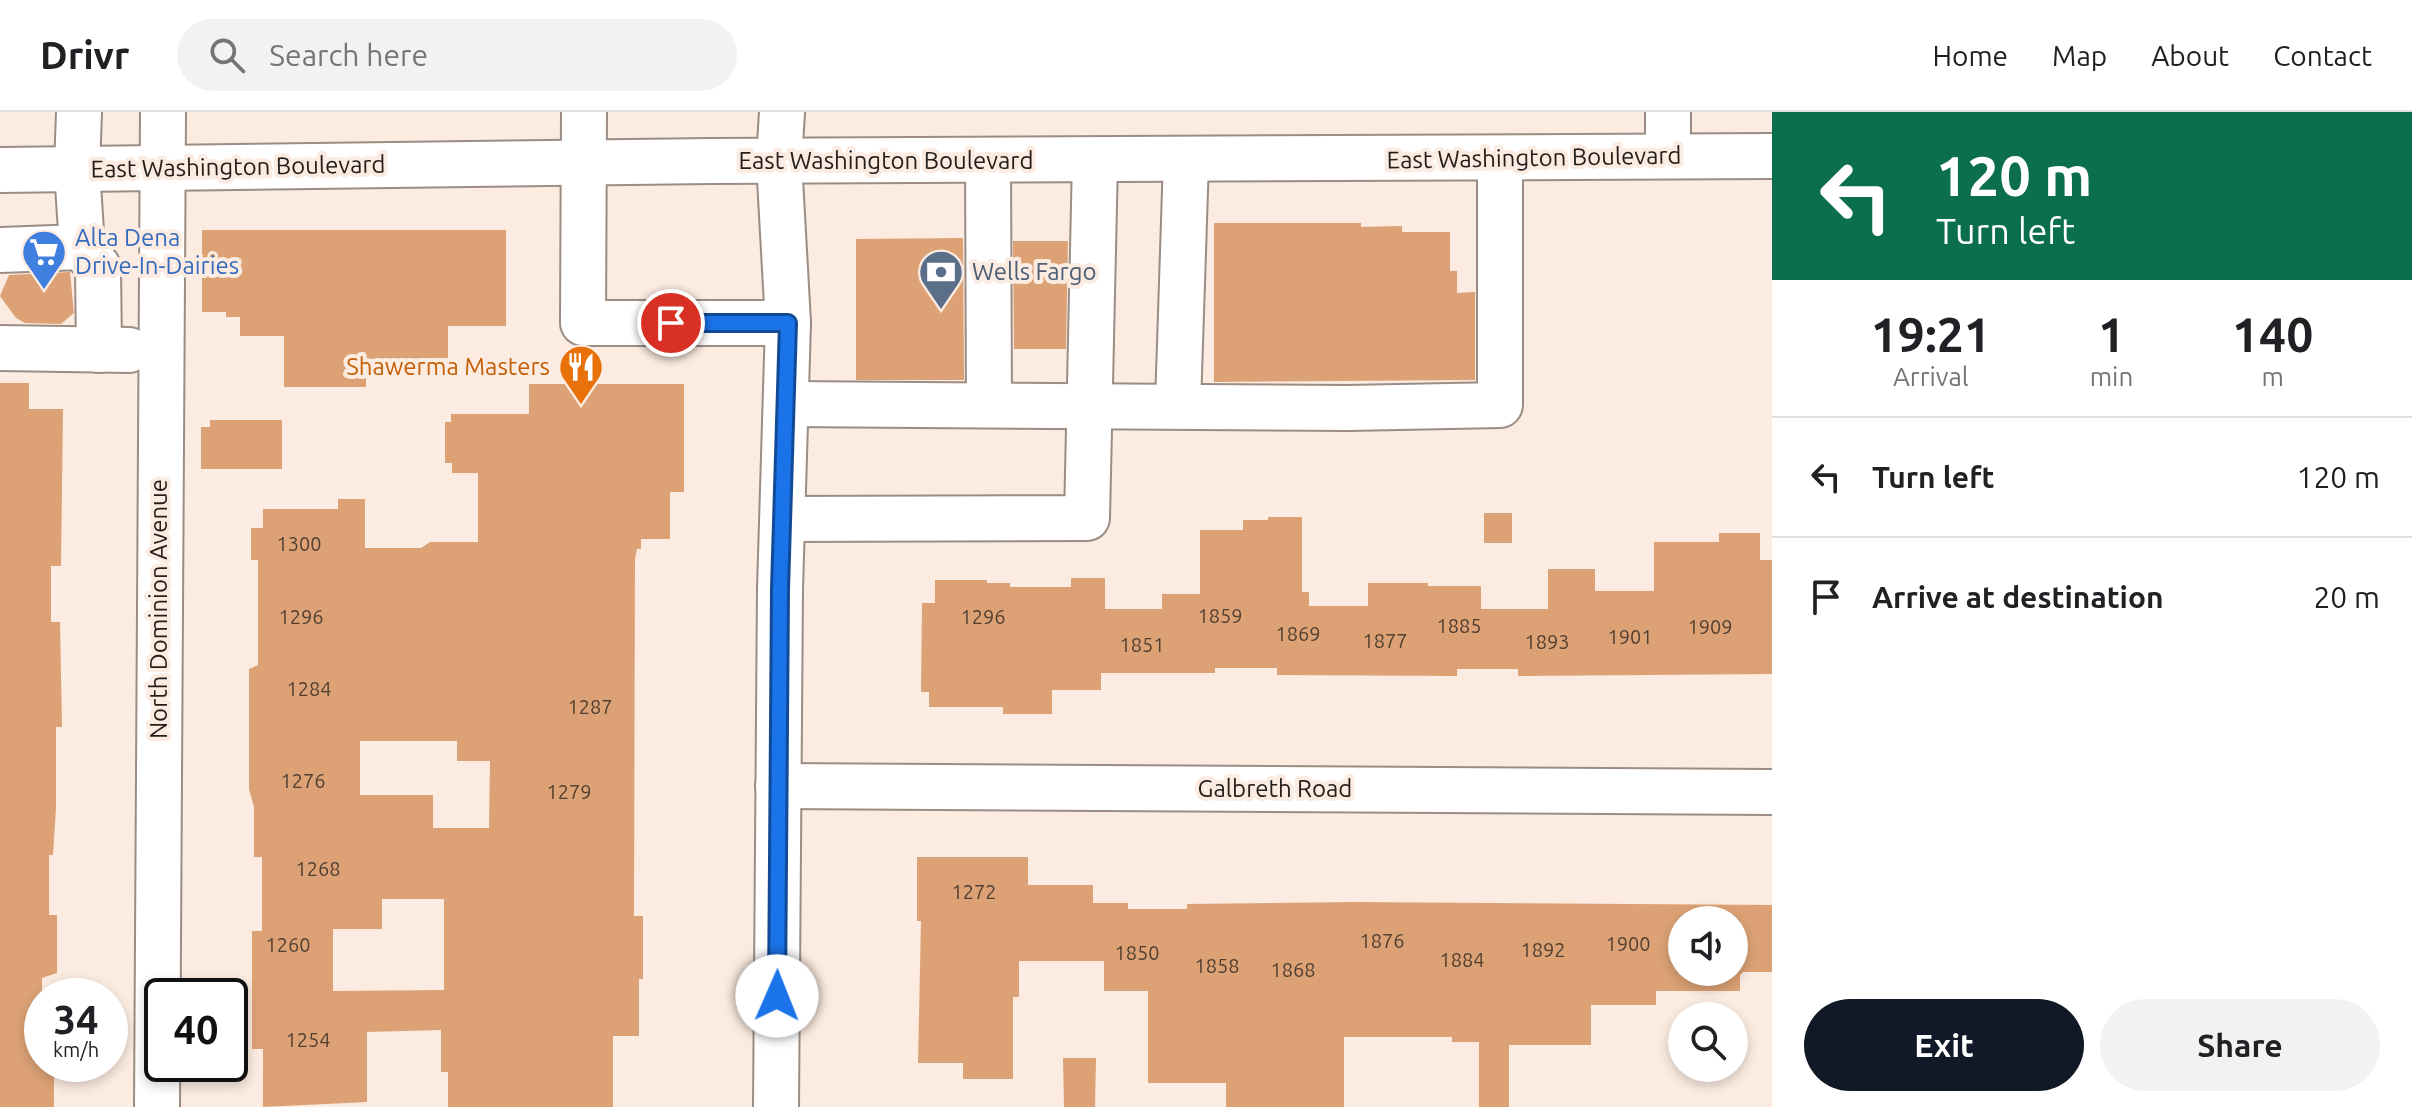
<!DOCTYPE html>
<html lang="en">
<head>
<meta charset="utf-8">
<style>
	:root { --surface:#fff; --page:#f2f2f2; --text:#202124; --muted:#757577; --line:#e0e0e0; --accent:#111827 }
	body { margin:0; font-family:Ubuntu,sans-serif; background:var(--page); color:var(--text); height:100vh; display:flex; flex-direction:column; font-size:30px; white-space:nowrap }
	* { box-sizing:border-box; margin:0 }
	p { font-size:26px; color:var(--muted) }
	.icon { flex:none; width:44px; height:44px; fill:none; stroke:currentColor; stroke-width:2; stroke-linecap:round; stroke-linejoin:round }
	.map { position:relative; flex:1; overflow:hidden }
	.details { display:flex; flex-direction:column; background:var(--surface); width:640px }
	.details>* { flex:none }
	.guide { background:#0b6e4f; color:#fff; overflow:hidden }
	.tools { position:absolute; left:1668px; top:794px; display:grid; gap:16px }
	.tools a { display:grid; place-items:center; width:80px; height:80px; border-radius:50%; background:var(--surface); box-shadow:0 4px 12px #0003; font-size:40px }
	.speed { position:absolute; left:24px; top:866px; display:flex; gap:16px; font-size:40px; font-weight:700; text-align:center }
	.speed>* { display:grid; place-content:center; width:104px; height:104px; border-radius:50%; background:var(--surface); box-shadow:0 4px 12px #0003; line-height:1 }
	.speed small { font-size:20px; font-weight:400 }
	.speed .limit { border:4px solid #111; border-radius:12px; background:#fff; color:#111 }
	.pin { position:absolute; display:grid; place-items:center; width:68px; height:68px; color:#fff; margin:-34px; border:4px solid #fff; border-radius:50%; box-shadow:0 2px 8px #0007 }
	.me { position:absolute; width:88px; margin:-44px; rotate:1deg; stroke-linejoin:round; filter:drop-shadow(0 0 6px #0008) }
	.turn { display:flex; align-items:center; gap:28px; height:168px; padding:0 32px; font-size:36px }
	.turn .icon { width:104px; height:104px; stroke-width:2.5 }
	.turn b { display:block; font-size:56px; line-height:68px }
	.eta { display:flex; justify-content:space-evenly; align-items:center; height:136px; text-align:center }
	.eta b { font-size:48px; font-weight:600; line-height:56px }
	.action { display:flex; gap:16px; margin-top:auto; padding:16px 32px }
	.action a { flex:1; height:92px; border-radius:48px; background:var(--accent); color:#fff; font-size:32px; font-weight:600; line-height:92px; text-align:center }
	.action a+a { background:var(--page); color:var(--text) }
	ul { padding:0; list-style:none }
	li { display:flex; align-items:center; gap:24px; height:120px; padding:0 32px; border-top:2px solid var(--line) }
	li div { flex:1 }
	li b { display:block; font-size:30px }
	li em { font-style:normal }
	header { display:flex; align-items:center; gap:48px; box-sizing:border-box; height:112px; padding:0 40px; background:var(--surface); border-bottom:2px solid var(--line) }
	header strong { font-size:38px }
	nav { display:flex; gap:44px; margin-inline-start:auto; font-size:28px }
	.search { width:560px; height:72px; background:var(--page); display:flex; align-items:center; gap:20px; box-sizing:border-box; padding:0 28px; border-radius:44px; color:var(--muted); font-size:30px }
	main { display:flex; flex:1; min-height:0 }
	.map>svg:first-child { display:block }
	.building { fill:#dca275; fill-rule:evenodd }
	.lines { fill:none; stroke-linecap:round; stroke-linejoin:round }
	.minor-casing { stroke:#9b8d83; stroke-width:48 }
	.major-casing { stroke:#9b8d83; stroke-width:48 }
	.minor { stroke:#fff; stroke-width:44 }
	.major { stroke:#fff; stroke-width:44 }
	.route-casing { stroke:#114b97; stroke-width:20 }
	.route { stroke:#1a73e8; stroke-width:14 }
	.labels { text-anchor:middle; stroke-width:8; stroke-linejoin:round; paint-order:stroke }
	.number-label { font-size:20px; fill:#513f31 }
	.street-label { font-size:24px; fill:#231e1a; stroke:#fbebe0 }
	.shop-label { font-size:24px; fill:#366cbe; stroke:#fbebe0; text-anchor:start }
	.service-label { font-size:24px; fill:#4e5e75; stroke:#fbebe0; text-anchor:start }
	.food-label { font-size:24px; fill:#c56008; stroke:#fbebe0; text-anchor:end }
</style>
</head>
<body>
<header>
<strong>Drivr</strong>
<div class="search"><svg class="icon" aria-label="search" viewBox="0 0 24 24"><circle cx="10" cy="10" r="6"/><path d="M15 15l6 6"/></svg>Search here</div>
<nav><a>Home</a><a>Map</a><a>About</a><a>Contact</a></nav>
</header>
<main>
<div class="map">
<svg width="1772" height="995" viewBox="0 0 1772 995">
	<rect width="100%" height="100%" fill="#fbebe0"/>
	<g class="building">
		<polygon points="1214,111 1361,111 1361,115 1402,114 1402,120 1450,120 1450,159 1457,159 1457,181 1475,180 1475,268 1214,270"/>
		<polygon points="202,118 506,118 506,214 448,214 448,246 366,247 366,275 284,275 284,224 240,224 240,205 226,205 226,200 202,200"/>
		<polygon points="963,126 964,268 856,268 856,127"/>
		<polygon points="1013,129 1068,129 1066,237 1014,237"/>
		<polygon points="70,160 74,201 61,212 25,211 16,206 0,184 9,163"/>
		<polygon points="0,271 29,271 29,297 63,297 61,454 51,454 51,510 60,510 62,615 56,615 56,696 53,743 49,743 49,803 57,803 57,861 42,866 42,952 54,952 54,995 0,995"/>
		<path d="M 529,272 L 684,272 L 684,380 L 670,380 L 670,427 L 641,427 L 641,437 L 637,437 L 635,447 L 634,804 L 643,804 L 643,867 L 639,867 L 639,924 L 613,924 L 613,995 L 448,995 L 448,960 L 441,960 L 441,918 L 367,920 L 367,990 L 263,995 L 263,937 L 252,937 L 252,819 L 262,819 L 262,745 L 254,745 L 254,695 L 249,677 L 249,557 L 258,553 L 258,448 L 251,448 L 251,416 L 263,416 L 263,397 L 338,397 L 338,387 L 365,387 L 365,436 L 421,436 L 430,430 L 478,430 L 478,361 L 452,361 L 452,351 L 445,351 L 445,310 L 451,310 L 451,302 L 529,302 ZM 360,629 L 457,629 L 457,649 L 490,649 L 489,716 L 433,716 L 433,683 L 360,683 ZM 382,787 L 444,787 L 444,878 L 333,879 L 333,817 L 382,817 Z"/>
		<polygon points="210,308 282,308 282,357 201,357 201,315 210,315"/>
		<rect x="1484" y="401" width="28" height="30"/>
		<polygon points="1268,405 1302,405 1302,480 1309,480 1309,494 1368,494 1368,471 1428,471 1428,474 1481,474 1481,497 1548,497 1548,457 1595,457 1595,479 1654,479 1654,430 1719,430 1719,421 1760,421 1760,448 1772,448 1772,562 1518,564 1518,557 1457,557 1457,564 1277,563 1277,556 1215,556 1215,561 1101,561 1101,578 1052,578 1052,602 1003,602 1003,595 929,595 929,580 921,580 922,491 935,491 935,468 987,468 987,471 1010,471 1010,475 1071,475 1071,466 1105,466 1105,497 1162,497 1162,482 1200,482 1200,418 1243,418 1243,408 1268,408"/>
		<path d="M 917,745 L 1028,745 L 1028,773 L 1093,773 L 1093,791 L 1128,791 L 1128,797 L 1187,797 L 1187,792 L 1354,790 L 1772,793 L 1772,860 L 1743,860 L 1740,863 L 1740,879 L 1656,879 L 1656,893 L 1591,893 L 1591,933 L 1509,933 L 1509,995 L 1479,995 L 1479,930 L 1452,930 L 1452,925 L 1344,925 L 1344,995 L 1226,995 L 1226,971 L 1148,971 L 1148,879 L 1104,879 L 1104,849 L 1019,849 L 1019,885 L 1013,885 L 1013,967 L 963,967 L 963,951 L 918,951 L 921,809 L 917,809 ZM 1682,808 L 1734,808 L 1734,860 L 1682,860 Z"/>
		<polygon points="1063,946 1096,946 1095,995 1064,995"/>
	</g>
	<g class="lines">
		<g class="minor-casing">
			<g id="minor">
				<polyline points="79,0 77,57 82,135 98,155 99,238"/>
				<polyline points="584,0 583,211 788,211"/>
				<polyline points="1668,0 1668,44"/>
				<polyline points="988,48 989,293"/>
				<polyline points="0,138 82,135"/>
				<polyline points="0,236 129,238"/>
				<polyline points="787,292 1348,296 1500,293 1500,46"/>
				<polyline points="1178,293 1186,48"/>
				<polyline points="783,407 1087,406 1095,48"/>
				<polyline points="778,674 1772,680"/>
				<polyline points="157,995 163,0"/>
				<polyline points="776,995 780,477 788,211 779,49 782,0"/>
			</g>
		</g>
		<g class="major-casing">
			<polyline id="major" points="0,58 711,49 1772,44"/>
		</g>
		<use href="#minor" class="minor"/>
		<use href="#major" class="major"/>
	</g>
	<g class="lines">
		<g class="route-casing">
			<polyline id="route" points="671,211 788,211 780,477 777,884"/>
		</g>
		<use href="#route" class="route"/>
	</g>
	<defs>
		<g id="supermarket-pin" transform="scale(2.3)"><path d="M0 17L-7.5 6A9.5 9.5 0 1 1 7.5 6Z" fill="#3f7fe0" stroke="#fbebe0"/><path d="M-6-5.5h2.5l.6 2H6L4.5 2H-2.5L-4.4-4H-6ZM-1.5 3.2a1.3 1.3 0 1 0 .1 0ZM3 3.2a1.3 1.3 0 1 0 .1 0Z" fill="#fff"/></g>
		<g id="bank-pin" transform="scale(2.3)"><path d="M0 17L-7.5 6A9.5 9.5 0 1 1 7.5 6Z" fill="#5c6f8a" stroke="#fbebe0"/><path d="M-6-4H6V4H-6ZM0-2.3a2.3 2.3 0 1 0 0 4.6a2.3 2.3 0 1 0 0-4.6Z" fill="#fff"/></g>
		<g id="restaurant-pin" transform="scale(2.3)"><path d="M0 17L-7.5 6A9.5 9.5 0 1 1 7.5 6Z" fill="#e8710a" stroke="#fbebe0"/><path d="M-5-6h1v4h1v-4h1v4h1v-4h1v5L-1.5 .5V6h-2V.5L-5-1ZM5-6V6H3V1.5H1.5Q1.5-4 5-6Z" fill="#fff"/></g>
	</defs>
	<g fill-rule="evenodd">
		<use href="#supermarket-pin" x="44" y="140"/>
		<use href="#bank-pin" x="941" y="160"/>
		<use href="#restaurant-pin" x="581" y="255"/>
	</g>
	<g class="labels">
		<g class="number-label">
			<text x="299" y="439">1300</text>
			<text x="1220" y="511">1859</text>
			<text x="301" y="512">1296</text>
			<text x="983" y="512">1296</text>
			<text x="1459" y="521">1885</text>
			<text x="1710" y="522">1909</text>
			<text x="1298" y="529">1869</text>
			<text x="1630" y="532">1901</text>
			<text x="1385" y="536">1877</text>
			<text x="1547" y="537">1893</text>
			<text x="1142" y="540">1851</text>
			<text x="309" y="584">1284</text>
			<text x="590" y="602">1287</text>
			<text x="303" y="676">1276</text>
			<text x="569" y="687">1279</text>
			<text x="318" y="764">1268</text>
			<text x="974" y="787">1272</text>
			<text x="1382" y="836">1876</text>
			<text x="1628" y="839">1900</text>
			<text x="288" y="840">1260</text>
			<text x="1543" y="845">1892</text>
			<text x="1137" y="848">1850</text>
			<text x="1462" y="855">1884</text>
			<text x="1217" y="861">1858</text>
			<text x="1293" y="865">1868</text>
			<text x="308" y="935">1254</text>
		</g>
		<g class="street-label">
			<text transform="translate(1534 46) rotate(-1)" y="8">East Washington Boulevard</text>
			<text x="886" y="57">East Washington Boulevard</text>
			<text transform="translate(238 55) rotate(-1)" y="8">East Washington Boulevard</text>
			<text transform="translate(159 497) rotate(-90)" y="8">North Dominion Avenue</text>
			<text x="1275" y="685">Galbreth Road</text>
		</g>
		<g class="shop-label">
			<text x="75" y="134">Alta Dena<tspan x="75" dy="28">Drive-In-Dairies</tspan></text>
		</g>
		<g class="service-label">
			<text x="972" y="168">Wells Fargo</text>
		</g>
		<g class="food-label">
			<text x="550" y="263">Shawerma Masters</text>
		</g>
	</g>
</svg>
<div class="tools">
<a><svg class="icon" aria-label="sound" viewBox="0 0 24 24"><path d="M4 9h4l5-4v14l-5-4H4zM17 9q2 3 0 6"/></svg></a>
<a><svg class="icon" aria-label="search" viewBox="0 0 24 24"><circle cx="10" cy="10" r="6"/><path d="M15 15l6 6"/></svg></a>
</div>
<div class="speed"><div>34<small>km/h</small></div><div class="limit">40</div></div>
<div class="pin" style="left:671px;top:211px;background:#d93025"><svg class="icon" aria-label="arrive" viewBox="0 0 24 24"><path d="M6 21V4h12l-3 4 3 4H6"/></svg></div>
<svg class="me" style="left:777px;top:884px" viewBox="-20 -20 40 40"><circle r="19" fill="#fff"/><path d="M0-13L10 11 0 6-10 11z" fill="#1a73e8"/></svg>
</div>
<section class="details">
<div class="guide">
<div class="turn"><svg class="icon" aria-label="left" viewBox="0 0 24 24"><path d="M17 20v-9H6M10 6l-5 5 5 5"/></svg><div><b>120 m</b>Turn left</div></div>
</div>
<div class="eta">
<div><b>19:21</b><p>Arrival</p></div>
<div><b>1</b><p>min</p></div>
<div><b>140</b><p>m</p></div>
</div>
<ul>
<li><svg class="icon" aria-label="left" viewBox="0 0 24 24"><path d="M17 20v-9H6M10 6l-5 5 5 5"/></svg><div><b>Turn left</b></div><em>120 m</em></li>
<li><svg class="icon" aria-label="arrive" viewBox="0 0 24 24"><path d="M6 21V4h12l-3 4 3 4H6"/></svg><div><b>Arrive at destination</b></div><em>20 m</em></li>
</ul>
<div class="action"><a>Exit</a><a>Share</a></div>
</section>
</main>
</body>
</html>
